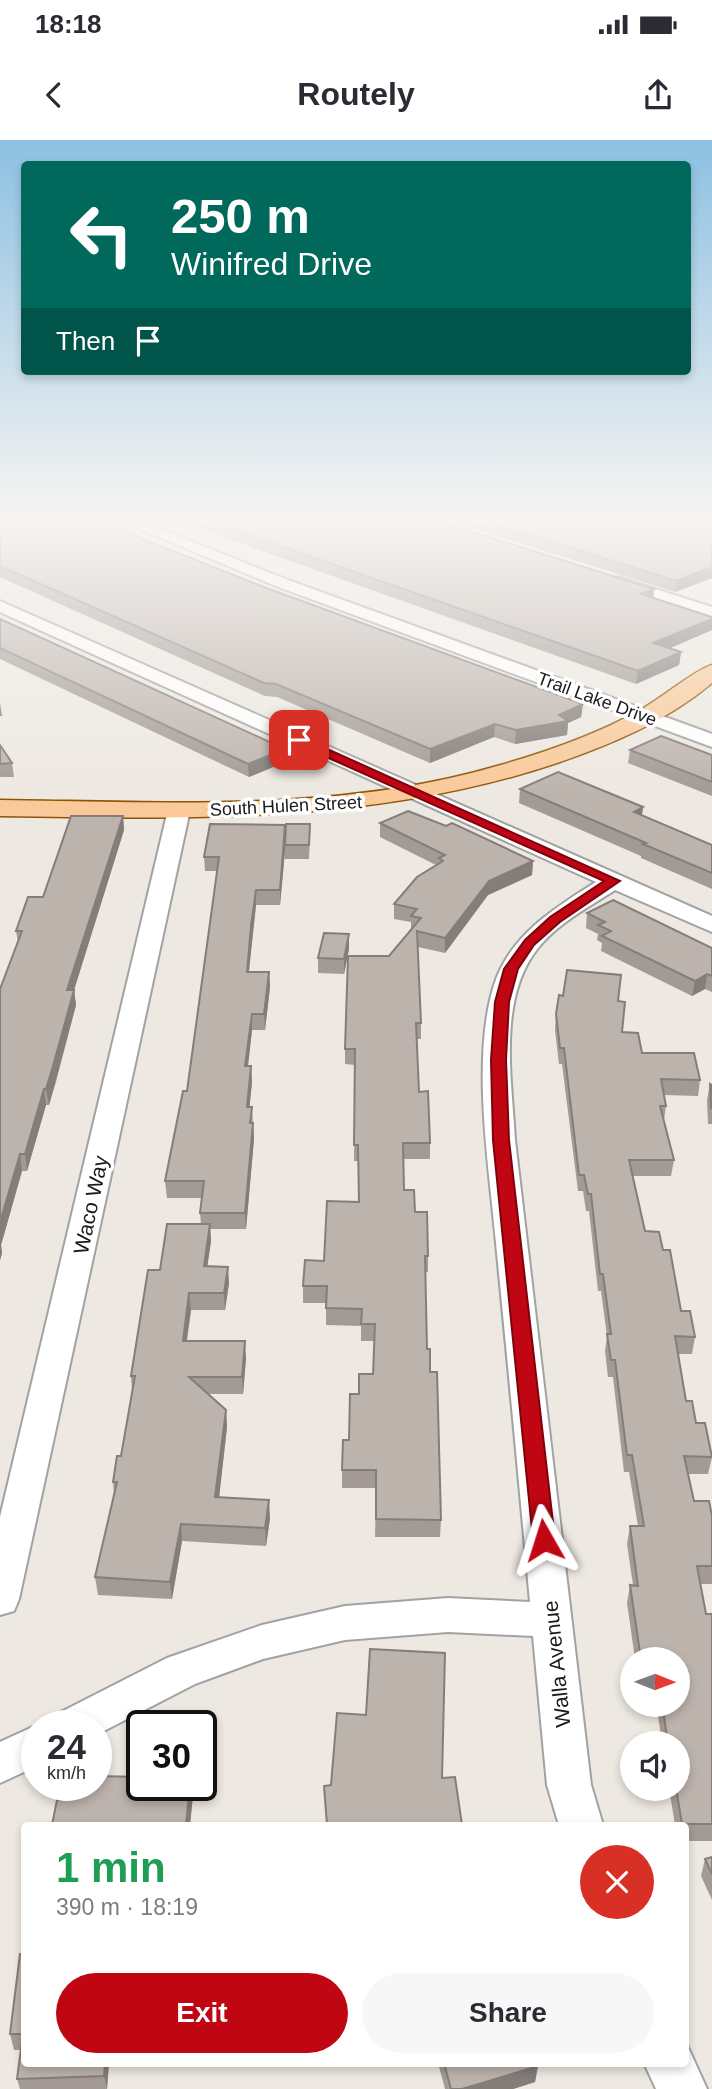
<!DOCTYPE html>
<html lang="en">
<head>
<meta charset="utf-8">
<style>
	:root { --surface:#fff; --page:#f7f7f7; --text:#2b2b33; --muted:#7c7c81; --accent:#c10613 }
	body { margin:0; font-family:Arial,sans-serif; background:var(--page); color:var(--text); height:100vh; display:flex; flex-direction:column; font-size:26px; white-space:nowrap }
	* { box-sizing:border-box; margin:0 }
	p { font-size:23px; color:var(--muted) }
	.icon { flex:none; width:38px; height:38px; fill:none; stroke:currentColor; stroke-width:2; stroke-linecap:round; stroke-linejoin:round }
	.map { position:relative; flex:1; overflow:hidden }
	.details { position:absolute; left:21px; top:1682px; width:668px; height:245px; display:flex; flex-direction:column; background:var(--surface); border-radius:7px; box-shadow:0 4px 10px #0003 }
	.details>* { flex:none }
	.guide { position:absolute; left:21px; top:21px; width:670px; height:214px; border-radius:7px; box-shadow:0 4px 10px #0003; background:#00695c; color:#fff; overflow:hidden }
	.needle { width:46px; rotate:91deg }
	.fabs { position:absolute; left:620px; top:1507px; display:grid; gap:14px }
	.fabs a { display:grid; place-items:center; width:70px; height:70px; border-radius:50%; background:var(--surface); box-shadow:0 4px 10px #0003; font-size:35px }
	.speed { position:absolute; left:21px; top:1570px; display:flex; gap:14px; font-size:35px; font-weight:700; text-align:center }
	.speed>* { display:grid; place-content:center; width:91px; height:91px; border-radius:50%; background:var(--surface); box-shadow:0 4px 10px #0003; line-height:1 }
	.speed small { font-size:18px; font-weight:400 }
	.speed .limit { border:4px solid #111; border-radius:10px; background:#fff; color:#111 }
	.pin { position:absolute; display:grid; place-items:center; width:60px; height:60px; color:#fff; margin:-30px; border-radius:14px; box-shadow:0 4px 10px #0006 }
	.me { position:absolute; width:77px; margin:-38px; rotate:354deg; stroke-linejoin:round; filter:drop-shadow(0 0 5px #0008) }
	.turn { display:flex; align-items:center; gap:24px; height:147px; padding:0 35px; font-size:32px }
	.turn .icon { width:91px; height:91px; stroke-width:2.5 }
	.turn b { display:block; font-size:49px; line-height:60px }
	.then { display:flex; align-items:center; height:66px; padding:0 35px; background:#0003; gap:14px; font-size:26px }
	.round { display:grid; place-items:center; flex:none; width:74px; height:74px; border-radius:37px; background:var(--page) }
	.headline { display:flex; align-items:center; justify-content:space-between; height:119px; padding:0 35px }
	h1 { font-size:42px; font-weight:700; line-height:52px; color:#1e9e55 }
	.action { display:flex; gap:14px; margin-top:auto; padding:14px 35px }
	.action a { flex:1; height:80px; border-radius:42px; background:var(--accent); color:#fff; font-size:28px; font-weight:700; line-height:80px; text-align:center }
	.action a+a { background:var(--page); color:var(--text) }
	.status { display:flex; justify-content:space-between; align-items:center; height:49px; padding:0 35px; background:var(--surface); direction:ltr }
	.status svg { height:19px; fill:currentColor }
	header { display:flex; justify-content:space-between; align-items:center; height:91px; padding:0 35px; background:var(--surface); font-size:32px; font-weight:700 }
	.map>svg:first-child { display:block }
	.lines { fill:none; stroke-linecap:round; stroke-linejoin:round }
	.minor-casing { stroke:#a2a2a2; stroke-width:4 }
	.major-casing { stroke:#8e5604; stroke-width:3 }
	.minor { fill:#fff; fill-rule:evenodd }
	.major { fill:#f9c999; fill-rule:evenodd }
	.wall { fill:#a39a95 }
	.shaded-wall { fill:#847d79 }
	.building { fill:#bdb3ad; stroke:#847d79; stroke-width:2 }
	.route { fill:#c10613; stroke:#7d040c; stroke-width:2 }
	.labels { text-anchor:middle; stroke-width:7; stroke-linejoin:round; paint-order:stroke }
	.far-street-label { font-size:18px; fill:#1b1b1b; stroke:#fff }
	.street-label { font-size:21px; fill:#1b1b1b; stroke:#fff }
</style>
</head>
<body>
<div class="status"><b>18:18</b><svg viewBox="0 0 49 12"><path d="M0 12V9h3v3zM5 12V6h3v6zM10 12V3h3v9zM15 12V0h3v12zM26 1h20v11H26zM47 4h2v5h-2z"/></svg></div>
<header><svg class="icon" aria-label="back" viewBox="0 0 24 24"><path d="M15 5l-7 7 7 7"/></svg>Routely<svg class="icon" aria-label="share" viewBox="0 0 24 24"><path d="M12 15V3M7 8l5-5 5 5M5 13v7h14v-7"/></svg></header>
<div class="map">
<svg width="712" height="1949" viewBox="0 0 712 1949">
	<rect width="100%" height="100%" fill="#ede8e1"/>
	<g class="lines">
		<g class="minor-casing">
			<g id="minor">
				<polygon points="123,382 143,382 288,440 712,594 712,607 276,446"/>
				<polygon points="618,437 712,467 712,477 612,445 610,442"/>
				<path d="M 0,461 L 712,776 L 712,792 L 615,750 C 589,767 558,783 538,808 C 497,859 512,940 515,1000 L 591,1645 L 603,1685 L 559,1685 L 547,1645 L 533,1496 L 448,1492 L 345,1500 L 263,1519 L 195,1544 L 96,1595 L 96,1586 L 53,1586 L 59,1573 L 167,1518 L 262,1485 L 345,1466 L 448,1458 L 530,1462 C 519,1342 508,1223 496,1103 C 489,1026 471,918 494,845 C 510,795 555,768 596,742 L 0,472 Z"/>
				<polygon points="179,664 186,666 190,670 19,1459 14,1471 0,1475 0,1377 168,670 172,666"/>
				<polygon points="37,1585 37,1626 0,1643 0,1602"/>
				<polygon points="687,1905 707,1949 656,1949 644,1923 686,1923"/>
			</g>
		</g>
		<g class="major-casing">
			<path id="major" d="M 712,525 L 712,543 C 667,581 612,604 557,623 C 376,684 188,679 0,676 L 0,660 C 164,662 337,673 497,626 C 546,612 596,595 640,570 C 659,560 696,529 712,525 Z"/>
		</g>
		<use href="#minor" class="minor"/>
		<use href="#major" class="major"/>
	</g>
	<g class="wall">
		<polygon points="0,382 129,382 129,387 127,392 261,446 583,564 581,577 568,583 567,595 515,604 494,597 430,623 277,557 265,556 0,437"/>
		<polygon points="181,382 441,382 653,458 712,490 669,508 681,512 679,525 636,544"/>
		<polygon points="453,382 712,382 712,438 675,452"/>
		<polygon points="0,479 285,622 249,637 0,519"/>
		<polygon points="0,605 12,623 14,637 0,637"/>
		<polygon points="630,610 712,615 712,656 628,623"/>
		<polygon points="520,649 643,667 642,675 712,705 712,749 641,718 641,716 519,663"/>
		<polygon points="123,676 124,690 74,850 76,865 56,942 49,965 46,965 27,1031 22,1031 1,1105 2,1113 0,1120 0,849 18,803 16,791 43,757"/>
		<polygon points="380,683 533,721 532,735 488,755 445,813 418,807 421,883 421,899 417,899 419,952 430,1003 430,1019 403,1019 404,1050 415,1072 428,1116 428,1132 425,1132 427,1209 430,1232 441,1380 440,1397 375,1397 376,1348 342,1348 342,1330 359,1254 373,1234 374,1201 361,1201 361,1186 326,1185 326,1163 303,1163 303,1146 324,1121 359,1062 358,1021 354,1021 355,925 345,924 345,909 389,816 411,790 411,782 394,779 394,764 436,725 380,697"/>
		<polygon points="310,698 309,719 285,719 285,711 280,765 256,765 249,832 269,832 270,847 265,890 252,890 248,926 251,926 252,942 249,967 252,967 254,999 246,1089 210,1089 211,1101 207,1126 229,1143 225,1170 191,1170 187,1201 246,1218 243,1254 208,1254 226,1270 227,1287 219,1358 270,1378 266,1406 182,1401 172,1459 98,1455 95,1437 114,1354 113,1342 121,1316 132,1250 131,1236 160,1130 201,1084 200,1073 202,1058 167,1058 165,1041 187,951 217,731 205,731 204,717"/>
		<polygon points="587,773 712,808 712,852 705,849 692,856 601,811 602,803 597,800 598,794 586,788"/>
		<polygon points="349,794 349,809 344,834 318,833 318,818"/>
		<polygon points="618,861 622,892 642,913 700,940 698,956 664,955 666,966 664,980 674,1020 671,1036 633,1036 645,1091 663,1110 681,1171 695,1197 692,1214 678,1214 686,1261 712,1317 708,1334 688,1334 694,1361 712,1376 712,1444 700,1444 706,1474 712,1474 712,1701 686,1701 686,1685 675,1685 669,1648 677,1648 677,1603 662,1603 657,1569 643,1569 642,1564 677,1564 677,1519 635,1519 627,1463 630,1445 633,1445 627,1404 630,1386 638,1386 629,1332 624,1332 613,1237 608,1237 605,1211 607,1196 601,1151 598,1151 589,1071 586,1071 583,1051 578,1051 562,924 559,924 555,890 556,874"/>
		<polygon points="710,944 712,945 712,984 708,984 707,960"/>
		<polygon points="142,1645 192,1645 193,1655 190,1685 52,1685 62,1660"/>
		<polygon points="712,1717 712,1760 701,1736 705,1719"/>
		<polygon points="24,1814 24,1923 109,1923 107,1949 20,1949 17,1939 21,1910 14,1910 10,1894"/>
		<polygon points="438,1923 537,1923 538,1926 535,1942 513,1949 445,1949"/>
	</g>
	<g class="shaded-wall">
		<polygon points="126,382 129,382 129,387 124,402 123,391"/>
		<polygon points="712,427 712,438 675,452 676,441"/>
		<polygon points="654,449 653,461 641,454"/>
		<polygon points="712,479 712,490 652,516 653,503"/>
		<polygon points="681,512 679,525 636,544 638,531"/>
		<polygon points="0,563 2,576 0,576"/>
		<polygon points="583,564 581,577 568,583 567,595 515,604 516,590 559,575"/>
		<polygon points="495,584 494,597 430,623 430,609"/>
		<polygon points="285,609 285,622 249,637 248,624"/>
		<polygon points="643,667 641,681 634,672"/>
		<polygon points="123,676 124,690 74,850 76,865 49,965 46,949 67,850"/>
		<polygon points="285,685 285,711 280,765 280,750"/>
		<polygon points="533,721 532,735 488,755 445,813 445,798 489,741"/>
		<polygon points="256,750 256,765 252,801 247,847 247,832 251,786"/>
		<polygon points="349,794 349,809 344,834 344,819"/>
		<polygon points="269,832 270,847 265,890 264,874"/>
		<polygon points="707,834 705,849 692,856 695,841"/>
		<polygon points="252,874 252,890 246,942 245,926"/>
		<polygon points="251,926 252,942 248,983 247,967"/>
		<polygon points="44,949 46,965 27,1031 25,1014"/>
		<polygon points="253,983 254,999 246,1089 245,1073"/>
		<polygon points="20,1014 22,1031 1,1105 2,1113 0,1120 0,1082"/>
		<polygon points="210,1084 211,1101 205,1143 204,1126"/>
		<polygon points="228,1127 229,1143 225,1170 224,1153"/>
		<polygon points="189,1153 191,1170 184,1218 183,1201"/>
		<polygon points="245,1201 246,1218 243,1254 242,1237"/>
		<polygon points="226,1270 227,1287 217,1375 215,1357"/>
		<polygon points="269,1360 270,1378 266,1406 265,1388"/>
		<polygon points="181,1384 182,1401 172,1459 170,1442"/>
		<polygon points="190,1645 192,1645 193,1655 190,1685 186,1685"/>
		<polygon points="105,1923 109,1923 107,1949 104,1936"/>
		<polygon points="538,1926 535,1942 513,1949 462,1949"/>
	</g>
	<g class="building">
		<polygon points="0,382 126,382 123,391 261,446 583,564 559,575 568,581 516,590 495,584 430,609 276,544 264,543 0,426"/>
		<polygon points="212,382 441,382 654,449 641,454 712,477 712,479 653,503 681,512 638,531"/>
		<polygon points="488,382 712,382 712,427 676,441"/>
		<polygon points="0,479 285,609 248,624 0,508"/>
		<polygon points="661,596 712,615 712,642 630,610"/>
		<polygon points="0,605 12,623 0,624"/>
		<polygon points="558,632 643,667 634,672 712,705 712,733 643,704 646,703 520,649"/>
		<polygon points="408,671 446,686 452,683 533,721 489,741 445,798 417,791 421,883 416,883 419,952 428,951 430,1003 403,1003 404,1050 414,1050 415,1072 427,1072 428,1116 425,1116 427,1209 430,1209 430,1232 437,1232 441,1380 376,1379 376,1330 342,1330 343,1300 349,1300 350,1254 359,1254 359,1234 373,1234 375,1184 361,1184 362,1169 326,1168 327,1146 303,1146 305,1120 324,1121 327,1061 359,1062 358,1005 354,1005 355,909 345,909 348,816 389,816 421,778 411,776 417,769 394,764 417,737 443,721 439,718 445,715 380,683"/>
		<polygon points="71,676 123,676 67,850 74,850 53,926 46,949 44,949 25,1014 20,1014 0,1082 0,849 22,791 16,791 28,757 43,757"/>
		<polygon points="210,684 285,685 280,750 256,750 251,786 247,832 269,832 264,874 252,874 245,926 251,926 247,967 252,967 250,983 253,983 245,1073 200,1073 204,1041 165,1041 183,951 187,951 219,717 204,717"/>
		<polygon points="286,684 310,684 309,705 285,705"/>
		<polygon points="613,760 712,808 712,836 707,834 695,841 602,796 611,791 598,785 605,782 587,773"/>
		<polygon points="324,793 349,794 344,819 318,818"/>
		<polygon points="567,830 621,835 618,861 625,862 622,892 638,893 642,913 694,913 700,940 661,939 666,966 660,966 674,1020 629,1020 645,1091 659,1092 663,1110 670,1110 681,1171 690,1171 695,1197 675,1196 686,1261 692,1261 696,1283 705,1283 712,1317 684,1316 694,1361 709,1361 712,1376 712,1426 697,1426 706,1474 712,1474 712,1684 682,1684 676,1648 677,1648 677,1603 668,1603 662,1564 677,1564 677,1519 641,1519 630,1445 638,1446 630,1386 644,1386 632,1315 627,1315 615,1220 611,1220 607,1194 611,1194 603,1134 600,1134 591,1054 588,1054 584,1035 579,1035 564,908 560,908 556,874 559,855 563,856"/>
		<polygon points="710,944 712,945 712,968 711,968"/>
		<polygon points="167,1084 210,1084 204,1126 228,1127 224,1153 189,1153 183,1201 245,1201 242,1237 189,1237 226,1270 215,1357 269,1360 265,1388 181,1384 170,1442 95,1437 117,1342 113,1342 117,1316 121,1316 135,1236 131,1236 148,1130 160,1130"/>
		<polygon points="370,1509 445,1513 442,1638 455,1637 462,1685 327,1685 324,1646 331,1645 337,1573 366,1575"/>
		<polygon points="96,1636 142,1637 142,1645 190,1645 186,1684 143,1684 143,1685 52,1685 57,1660 62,1660 64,1645 96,1645"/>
		<polygon points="712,1717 712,1734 705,1719"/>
		<polygon points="20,1814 24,1814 24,1923 105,1923 104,1936 17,1939 23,1894 10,1894"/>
		<polygon points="444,1923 537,1923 538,1926 462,1949 451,1949"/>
	</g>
	<linearGradient id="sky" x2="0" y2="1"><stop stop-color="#8cc0e2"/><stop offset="0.58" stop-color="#f7f5f2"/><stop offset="1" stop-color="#f7f5f2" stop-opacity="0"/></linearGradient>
	<rect width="712" height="655" fill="url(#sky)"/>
	<polygon class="route" points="295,598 303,598 620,741 560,782 534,805 518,829 509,862 506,920 509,1000 555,1400 552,1406 544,1409 537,1406 533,1400 493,1000 491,920 495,862 504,829 525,800 550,777 604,741 295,603"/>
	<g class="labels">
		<g class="far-street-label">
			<text transform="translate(597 559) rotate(20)" y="6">Trail Lake Drive</text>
			<text transform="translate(286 666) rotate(-3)" y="6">South Hulen Street</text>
		</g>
		<g class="street-label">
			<text transform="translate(91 1065) rotate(-78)" y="7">Waco Way</text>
			<text transform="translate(557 1524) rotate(-96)" y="7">Walla Avenue</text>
		</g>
	</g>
</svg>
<div class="fabs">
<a><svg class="needle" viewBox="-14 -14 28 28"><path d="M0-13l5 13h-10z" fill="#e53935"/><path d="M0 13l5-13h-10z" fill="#7c7c81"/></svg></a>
<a><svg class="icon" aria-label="sound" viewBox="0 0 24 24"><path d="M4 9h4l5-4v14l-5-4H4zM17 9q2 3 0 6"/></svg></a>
</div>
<div class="speed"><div>24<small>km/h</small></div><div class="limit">30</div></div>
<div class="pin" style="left:299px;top:600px;background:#d93025"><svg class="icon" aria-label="arrive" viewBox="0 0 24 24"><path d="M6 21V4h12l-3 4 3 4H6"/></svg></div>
<svg class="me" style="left:544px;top:1400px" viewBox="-20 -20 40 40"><path d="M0-17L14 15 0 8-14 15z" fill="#c10613" stroke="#fff" stroke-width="4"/></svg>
<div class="guide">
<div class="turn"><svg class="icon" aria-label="left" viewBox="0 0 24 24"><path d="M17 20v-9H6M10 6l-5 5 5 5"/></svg><div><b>250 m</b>Winifred Drive</div></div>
<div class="then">Then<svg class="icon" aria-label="arrive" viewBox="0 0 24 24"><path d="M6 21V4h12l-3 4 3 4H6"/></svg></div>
</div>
<section class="details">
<div class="headline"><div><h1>1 min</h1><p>390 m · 18:19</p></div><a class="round" style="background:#d93025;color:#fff"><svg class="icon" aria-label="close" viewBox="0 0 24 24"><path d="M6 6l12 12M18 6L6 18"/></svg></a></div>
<div class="action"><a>Exit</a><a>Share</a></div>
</section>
</div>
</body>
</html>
